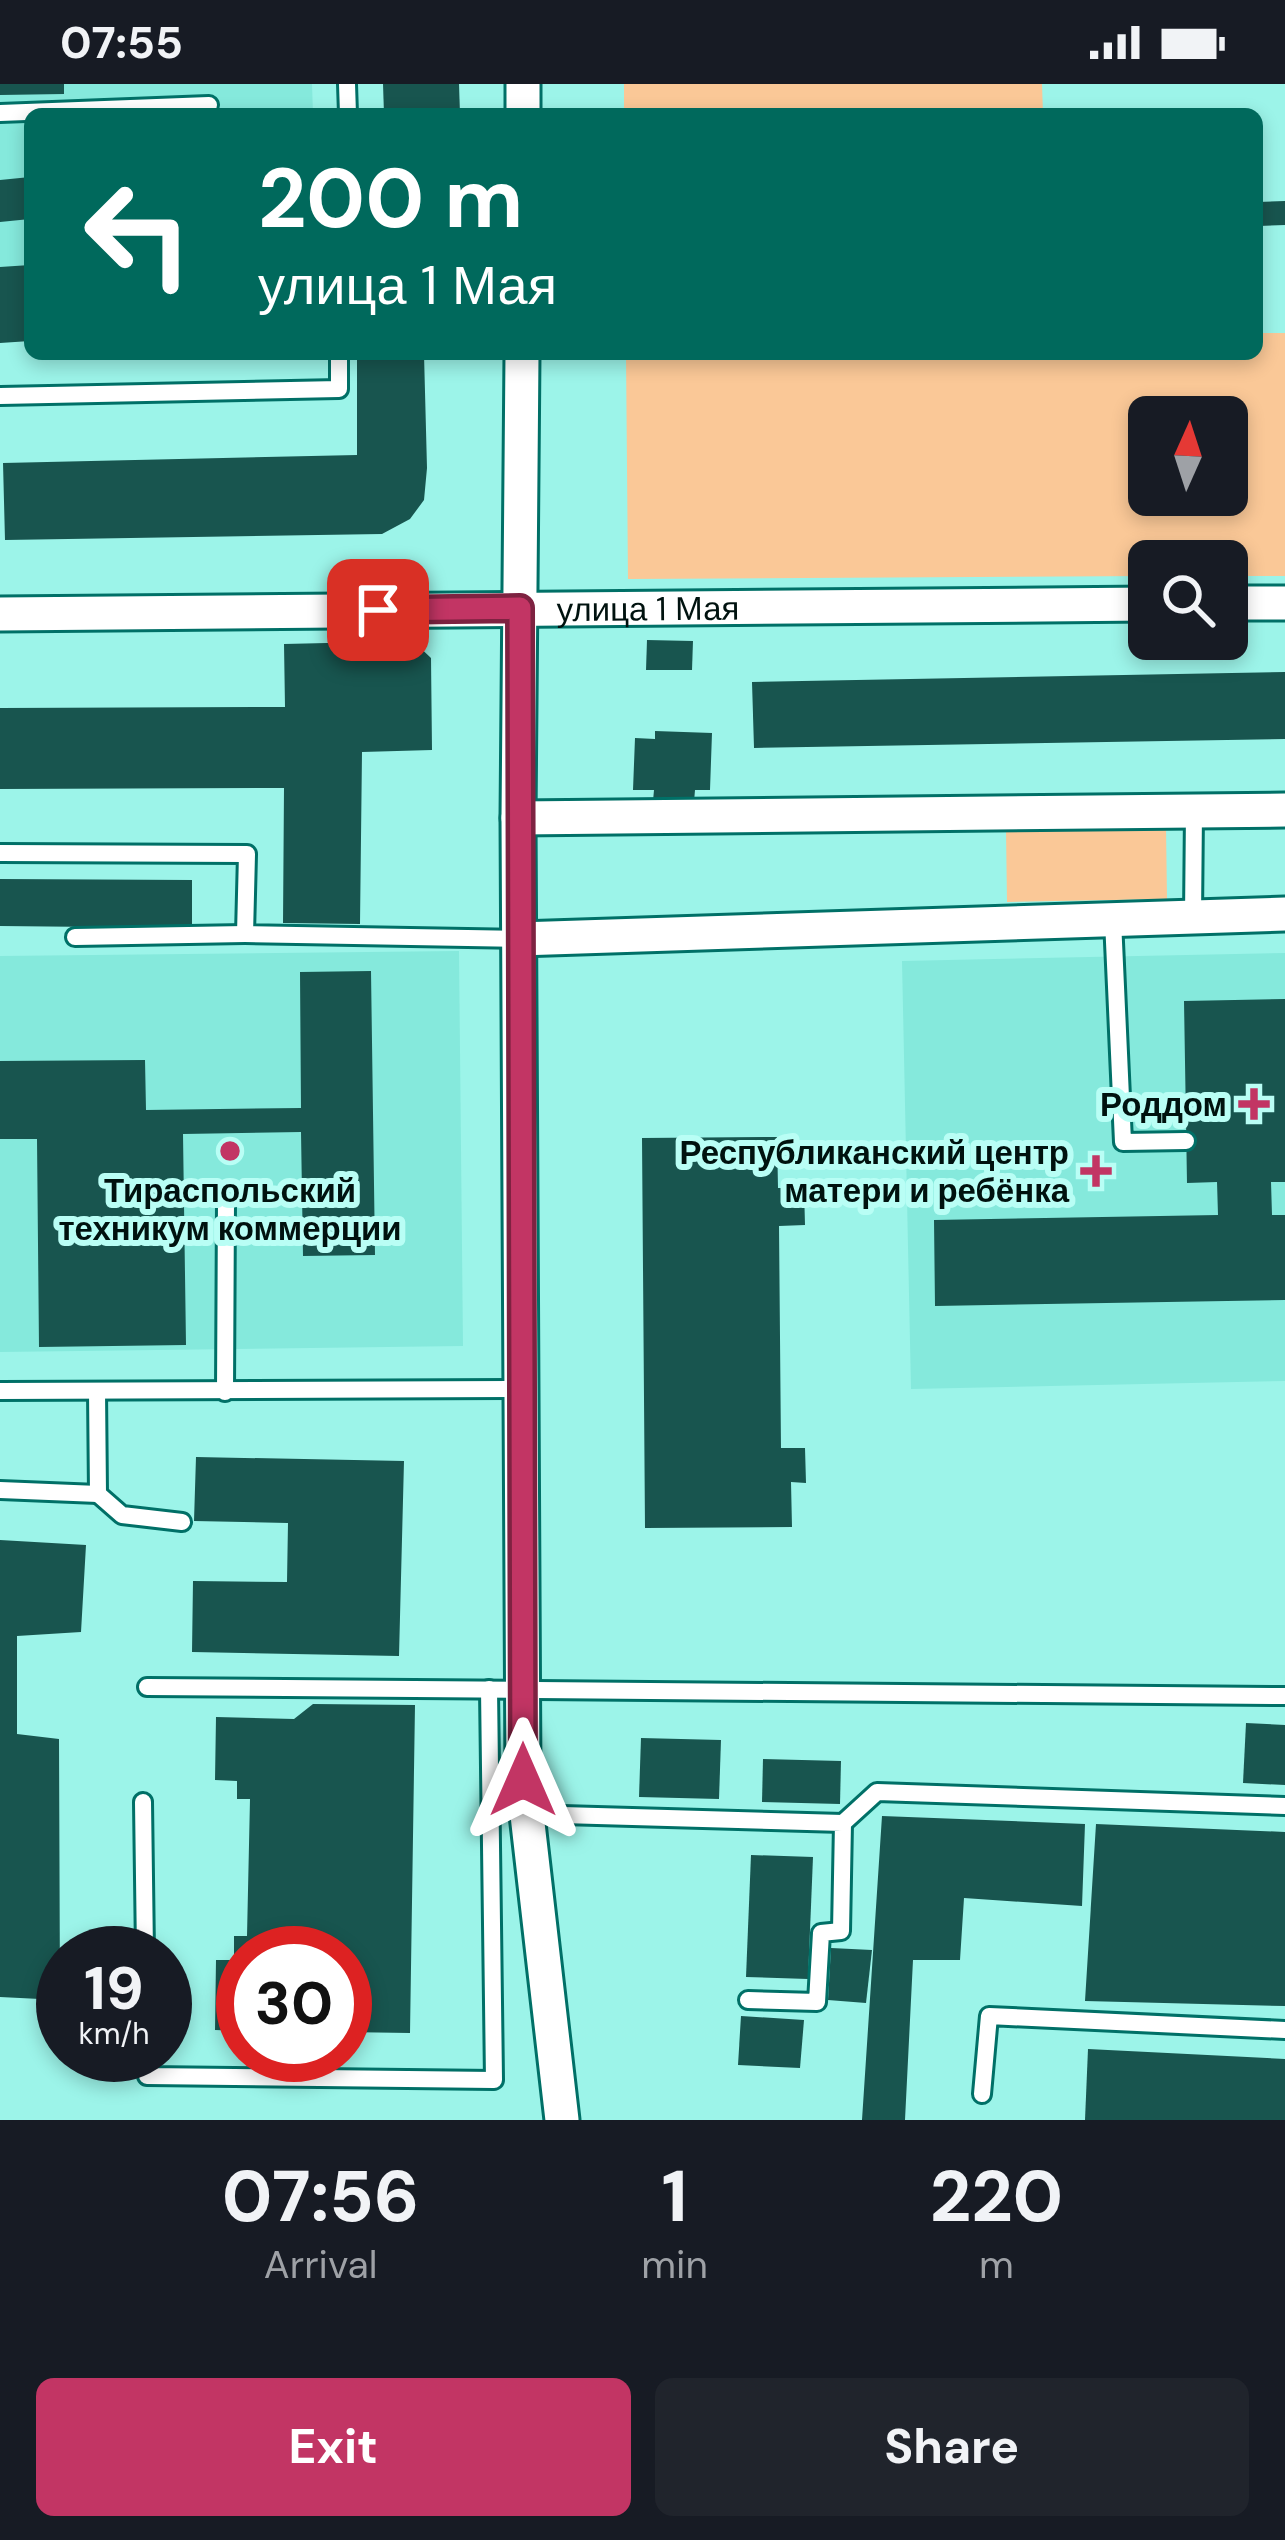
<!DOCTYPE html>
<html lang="en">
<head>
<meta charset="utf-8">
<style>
	:root { --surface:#171b24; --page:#20242c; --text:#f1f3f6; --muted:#9ea1a6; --accent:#c23564 }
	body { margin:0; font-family:"DM Sans",sans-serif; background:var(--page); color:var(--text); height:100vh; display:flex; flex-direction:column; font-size:45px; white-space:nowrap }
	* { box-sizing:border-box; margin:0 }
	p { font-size:39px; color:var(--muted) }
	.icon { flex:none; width:66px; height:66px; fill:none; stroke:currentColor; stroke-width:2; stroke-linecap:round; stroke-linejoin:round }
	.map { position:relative; height:2036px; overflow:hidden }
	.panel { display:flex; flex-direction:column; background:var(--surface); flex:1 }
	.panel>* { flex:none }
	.top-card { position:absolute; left:24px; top:24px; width:1239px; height:252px; border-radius:18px; box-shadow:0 6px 18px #0003; background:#00695c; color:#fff; overflow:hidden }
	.needle { width:78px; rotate:3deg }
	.fabs { position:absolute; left:1128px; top:312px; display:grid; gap:24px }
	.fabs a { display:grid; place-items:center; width:120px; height:120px; border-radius:18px; background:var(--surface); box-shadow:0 6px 18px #0003; font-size:60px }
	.speed { position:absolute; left:36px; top:1842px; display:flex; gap:24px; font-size:60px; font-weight:700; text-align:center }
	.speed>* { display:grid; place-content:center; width:156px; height:156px; border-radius:50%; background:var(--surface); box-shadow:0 6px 18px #0003; line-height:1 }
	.speed small { font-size:30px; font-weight:400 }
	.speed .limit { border:18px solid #d22; background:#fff; color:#111 }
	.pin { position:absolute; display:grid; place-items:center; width:102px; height:102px; color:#fff; margin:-51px; border-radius:24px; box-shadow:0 6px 18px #0006 }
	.me { position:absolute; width:132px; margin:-66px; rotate:0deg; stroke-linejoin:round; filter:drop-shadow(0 0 9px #0008) }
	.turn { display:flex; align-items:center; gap:42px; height:252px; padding:0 36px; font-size:54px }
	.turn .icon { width:156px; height:156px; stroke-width:2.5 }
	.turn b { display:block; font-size:84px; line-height:102px }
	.eta { display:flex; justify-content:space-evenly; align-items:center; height:204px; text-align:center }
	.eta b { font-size:72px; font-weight:700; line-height:84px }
	.action { display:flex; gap:24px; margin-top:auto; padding:24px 36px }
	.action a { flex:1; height:138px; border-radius:18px; background:var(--accent); color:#fff; font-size:48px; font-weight:700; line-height:138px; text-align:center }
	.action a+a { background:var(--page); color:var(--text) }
	.status { display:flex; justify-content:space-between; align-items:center; height:84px; padding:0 60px; background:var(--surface); direction:ltr }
	.status svg { height:33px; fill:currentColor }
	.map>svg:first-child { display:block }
	.built { fill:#85e9dc }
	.green { fill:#fac897; fill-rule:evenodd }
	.building { fill:#18554f }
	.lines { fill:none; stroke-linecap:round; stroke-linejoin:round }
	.service-casing { stroke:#007067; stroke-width:22 }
	.minor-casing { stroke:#007067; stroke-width:39 }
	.service { stroke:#fff; stroke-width:16 }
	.minor { stroke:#fff; stroke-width:33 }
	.route-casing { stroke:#7e2241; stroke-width:30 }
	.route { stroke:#c23564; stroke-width:21 }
	.poi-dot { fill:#c23564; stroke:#b9fef5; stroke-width:4.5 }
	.labels { text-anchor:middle; stroke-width:12; stroke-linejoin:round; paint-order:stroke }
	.street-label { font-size:33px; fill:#00120f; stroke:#b9fef5 }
	.poi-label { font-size:33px; font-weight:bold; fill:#00120f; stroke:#b9fef5; text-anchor:end }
</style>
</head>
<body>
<div class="status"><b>07:55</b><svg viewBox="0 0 49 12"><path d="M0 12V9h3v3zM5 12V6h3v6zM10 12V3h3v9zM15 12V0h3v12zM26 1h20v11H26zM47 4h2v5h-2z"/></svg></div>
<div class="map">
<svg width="1285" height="2036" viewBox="0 0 1285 2036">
	<rect width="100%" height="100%" fill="#9cf4e9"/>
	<g class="built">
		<polygon points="0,0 312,0 313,30 30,30 30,256 0,257"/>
		<polygon points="459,867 463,1262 0,1268 0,872"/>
		<polygon points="1285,869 1285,1297 911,1305 902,877"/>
	</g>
	<g class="green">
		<polygon points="624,0 1042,0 1043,30 624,30"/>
		<path d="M 1257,249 L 1285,249 L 1285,492 L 1227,492 L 1227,477 L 1149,477 L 1149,492 L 628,495 L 626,270 L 1257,270 ZM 1149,333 L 1227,333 L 1227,411 L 1149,411 Z"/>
		<polygon points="1166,743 1167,815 1007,818 1006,746"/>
	</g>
	<g class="building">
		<polygon points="0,0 64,0 64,10 0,11"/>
		<polygon points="383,0 459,0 460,30 384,30"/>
		<polygon points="30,93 30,135 0,138 0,96"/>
		<polygon points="1285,117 1285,141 1259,142 1258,118"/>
		<polygon points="30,181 30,257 0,259 0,183"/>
		<polygon points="357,270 424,270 427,384 424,416 410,435 382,450 5,456 3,379 357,371"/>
		<polygon points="647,556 693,557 692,586 646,586"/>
		<polygon points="413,557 431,574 432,666 362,668 360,840 283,839 284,704 0,705 0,624 285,623 284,560"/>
		<polygon points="1285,588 1285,655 754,664 752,598"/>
		<polygon points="655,647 712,649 710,706 695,706 694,718 653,717 654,706 633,706 635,654 655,655"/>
		<polygon points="0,795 192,796 192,844 0,842"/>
		<polygon points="371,887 375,1171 303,1172 301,1048 183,1050 186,1261 39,1263 37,1055 0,1055 0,977 145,976 146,1026 301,1024 300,888"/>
		<polygon points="1285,915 1285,1098 1271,1098 1272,1131 1285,1131 1285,1216 935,1222 934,1136 1218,1131 1217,1098 1187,1099 1184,917"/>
		<polygon points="777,1053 778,1104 804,1104 805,1141 779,1142 781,1364 805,1364 806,1399 791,1398 792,1443 645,1444 642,1054"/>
		<polygon points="196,1373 404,1377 399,1572 192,1568 193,1497 287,1498 288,1439 194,1437"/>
		<polygon points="0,1456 86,1461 81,1548 17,1552 17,1650 59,1655 60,1916 0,1913"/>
		<polygon points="313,1620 415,1621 410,1949 345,1948 345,1869 243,1869 243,1947 215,1946 216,1876 234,1876 234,1852 247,1852 250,1715 237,1715 237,1697 215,1696 216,1633 294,1635"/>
		<polygon points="1246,1639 1285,1641 1285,1701 1243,1699"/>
		<polygon points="641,1654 721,1656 719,1715 639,1713"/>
		<polygon points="763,1675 841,1677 840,1720 762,1718"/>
		<polygon points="882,1732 1085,1740 1082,1822 964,1814 960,1876 913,1876 905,2036 862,2036"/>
		<polygon points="1096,1740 1285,1748 1285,1922 1085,1917"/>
		<polygon points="751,1771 813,1773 808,1895 746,1893"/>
		<polygon points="831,1864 872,1866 866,1919 828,1916"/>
		<polygon points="741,1932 804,1936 800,1984 738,1981"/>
		<polygon points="1088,1965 1285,1975 1285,2036 1085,2036"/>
	</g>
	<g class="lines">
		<g class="service-casing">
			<g id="service">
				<polyline points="347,0 348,30"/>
				<polyline points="0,29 209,21"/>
				<polyline points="0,312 339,305 339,270"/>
				<polyline points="0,769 247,770 245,850 519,855"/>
				<polyline points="1193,833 1194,727"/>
				<polyline points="1113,836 1123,1058 1186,1057"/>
				<polyline points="75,853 245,850"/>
				<polyline points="0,1307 521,1305"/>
				<polyline points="97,1307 98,1410 122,1431 182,1438"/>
				<polyline points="225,1308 226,1118"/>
				<polyline points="0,1406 98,1410"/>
				<polyline points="147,1603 1285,1612"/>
				<polyline points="143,1718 145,1869"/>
				<polyline points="527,1730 843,1739 841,1847 821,1849 817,1918 748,1916"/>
				<polyline points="843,1739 877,1708 1285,1722"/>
				<polyline points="147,1971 147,1992 494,1996 489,1605"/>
				<polyline points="982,2010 989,1932 1285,1946"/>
			</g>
		</g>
		<g class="minor-casing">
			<g id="minor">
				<polyline points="523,30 523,0"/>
				<polyline points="522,270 518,734 523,1696 562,2036"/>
				<polyline points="1227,519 1285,519"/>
				<path id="s1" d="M 0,530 L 1149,520"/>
				<polyline points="518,734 1285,726"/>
				<polyline points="519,855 1285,830"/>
			</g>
		</g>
		<use href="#service" class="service"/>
		<use href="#minor" class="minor"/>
	</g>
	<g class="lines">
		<g class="route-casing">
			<polyline id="route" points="378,526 520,524 523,1696"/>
		</g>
		<use href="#route" class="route"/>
	</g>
	<g class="poi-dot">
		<path d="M1248 1002h12v12h12v12h-12v12h-12v-12h-12v-12h12z"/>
		<circle cx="230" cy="1067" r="12"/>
		<path d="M1090 1069h12v12h12v12h-12v12h-12v-12h-12v-12h12z"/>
	</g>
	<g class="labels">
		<g class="street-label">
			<text dy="12" stroke="none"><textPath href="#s1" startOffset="648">улица 1 Мая</textPath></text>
		</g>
		<g class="poi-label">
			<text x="1227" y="1032">Роддом</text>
			<text x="1069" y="1080">Республиканский центр<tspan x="1069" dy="38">матери и ребёнка</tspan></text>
			<text x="230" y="1118" text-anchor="middle">Тираспольский<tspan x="230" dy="38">техникум коммерции</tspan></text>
		</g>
	</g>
</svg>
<div class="fabs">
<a><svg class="needle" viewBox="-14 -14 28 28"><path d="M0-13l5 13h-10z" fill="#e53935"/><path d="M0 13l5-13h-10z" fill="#9ea1a6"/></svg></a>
<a><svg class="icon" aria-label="search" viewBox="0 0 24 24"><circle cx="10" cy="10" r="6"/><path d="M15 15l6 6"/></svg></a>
</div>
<div class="speed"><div>19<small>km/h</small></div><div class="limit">30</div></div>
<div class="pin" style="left:378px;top:526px;background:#d93025"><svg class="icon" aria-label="arrive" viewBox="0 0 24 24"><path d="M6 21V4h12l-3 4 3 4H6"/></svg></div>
<svg class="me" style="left:523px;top:1696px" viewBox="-20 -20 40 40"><path d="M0-17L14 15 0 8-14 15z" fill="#c23564" stroke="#fff" stroke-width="4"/></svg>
<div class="top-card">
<div class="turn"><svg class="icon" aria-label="left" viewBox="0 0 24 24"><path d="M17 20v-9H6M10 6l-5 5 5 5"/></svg><div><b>200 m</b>улица 1 Мая</div></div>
</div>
</div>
<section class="panel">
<div class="eta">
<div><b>07:56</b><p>Arrival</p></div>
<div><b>1</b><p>min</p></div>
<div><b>220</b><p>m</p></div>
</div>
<div class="action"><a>Exit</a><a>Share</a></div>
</section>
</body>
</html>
